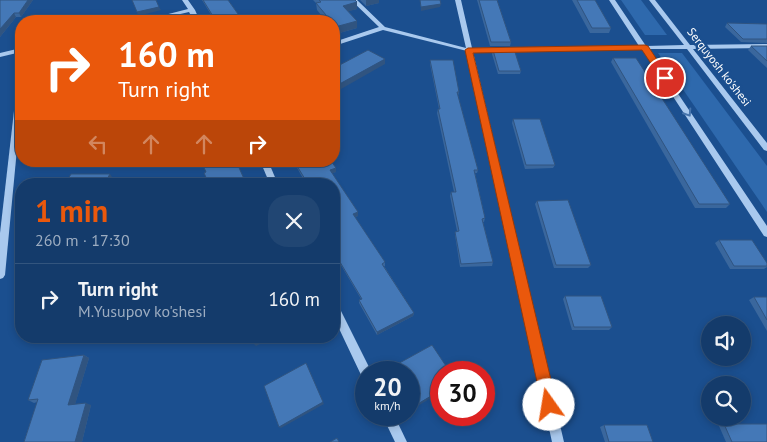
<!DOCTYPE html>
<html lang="en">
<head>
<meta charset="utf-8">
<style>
	:root { --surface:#143b6b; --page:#214673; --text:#f1f3f6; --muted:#9dadc1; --line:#33557e; --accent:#ea580c }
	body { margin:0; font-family:"PT Sans",sans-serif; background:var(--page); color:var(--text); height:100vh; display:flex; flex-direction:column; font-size:19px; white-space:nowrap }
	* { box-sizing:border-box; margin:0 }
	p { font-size:16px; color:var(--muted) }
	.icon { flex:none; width:28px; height:28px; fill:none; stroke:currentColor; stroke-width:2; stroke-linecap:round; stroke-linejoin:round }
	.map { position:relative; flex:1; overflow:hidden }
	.details { position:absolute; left:15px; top:178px; width:325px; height:165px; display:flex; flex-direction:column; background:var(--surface); border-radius:20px; box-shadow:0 2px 8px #0003,0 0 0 1px var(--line) }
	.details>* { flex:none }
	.hud { position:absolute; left:15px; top:15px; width:325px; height:152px; border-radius:20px; box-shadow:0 2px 8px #0003,0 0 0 1px var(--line); background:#ea580c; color:#fff; overflow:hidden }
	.buttons { position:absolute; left:701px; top:316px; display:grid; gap:10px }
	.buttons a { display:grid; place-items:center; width:50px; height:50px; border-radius:50%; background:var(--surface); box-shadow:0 2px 8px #0003,0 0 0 1px var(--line); font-size:25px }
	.speed { position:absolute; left:355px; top:361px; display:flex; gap:10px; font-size:25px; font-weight:700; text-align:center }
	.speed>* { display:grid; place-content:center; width:65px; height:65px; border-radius:50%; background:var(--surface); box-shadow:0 2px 8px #0003,0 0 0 1px var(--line); line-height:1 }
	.speed small { font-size:12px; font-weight:400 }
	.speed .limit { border:8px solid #d22; background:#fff; color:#111 }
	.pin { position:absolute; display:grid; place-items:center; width:42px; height:42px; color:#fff; margin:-21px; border:2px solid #fff; border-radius:50%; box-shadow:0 1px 5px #0007 }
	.me { position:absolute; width:55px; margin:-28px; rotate:347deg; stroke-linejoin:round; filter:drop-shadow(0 0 4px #0008) }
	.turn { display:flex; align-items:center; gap:18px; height:105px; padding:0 20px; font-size:22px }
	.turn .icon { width:65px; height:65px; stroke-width:2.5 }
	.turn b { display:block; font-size:35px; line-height:42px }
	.lanes { display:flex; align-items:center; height:48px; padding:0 20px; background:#0003; justify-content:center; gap:25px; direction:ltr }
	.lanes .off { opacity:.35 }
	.round { display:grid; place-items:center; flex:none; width:52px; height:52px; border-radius:20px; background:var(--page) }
	.headline { display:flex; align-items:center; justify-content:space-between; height:85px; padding:0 20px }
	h1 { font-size:30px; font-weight:700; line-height:38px; color:var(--accent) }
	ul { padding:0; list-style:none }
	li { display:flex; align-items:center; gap:15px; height:70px; padding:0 20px; border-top:1px solid var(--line) }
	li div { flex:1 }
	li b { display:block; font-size:19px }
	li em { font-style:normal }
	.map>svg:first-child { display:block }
	.green { fill:#2e69ad }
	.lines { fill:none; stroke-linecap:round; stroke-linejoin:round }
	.minor { fill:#a9c9ee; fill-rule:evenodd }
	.wall { fill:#3a679d }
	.shaded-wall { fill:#305480 }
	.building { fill:#4478b7; stroke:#305480 }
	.oneway { stroke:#4674ac }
	.route { fill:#ea580c; stroke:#983908 }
	.labels { text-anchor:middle; stroke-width:5; stroke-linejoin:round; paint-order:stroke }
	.far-street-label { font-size:12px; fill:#fff; stroke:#1b4f8f }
</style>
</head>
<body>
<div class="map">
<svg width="767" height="442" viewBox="0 0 767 442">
	<rect width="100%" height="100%" fill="#1b4f8f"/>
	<g class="green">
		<polygon points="621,0 641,0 667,35 645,35"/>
		<polygon points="658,53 682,53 767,166 767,212"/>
	</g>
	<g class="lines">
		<g class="minor">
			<polygon points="182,0 188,0 195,10 200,21 194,21 189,12 150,21 141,21 188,9"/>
			<polygon points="351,0 357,0 385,27 466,48 455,0 461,0 472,48 639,46 609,0 615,0 646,46 684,45 649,0 655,0 690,45 767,44 767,48 693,49 767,143 767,151 764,150 687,49 648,49 767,226 767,237 764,236 642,49 473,52 564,442 552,442 467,51 383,30 334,46 334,42 379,27"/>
			<polygon points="21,48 21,52 0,57 0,53"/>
			<polygon points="21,74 21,107 5,275 3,278 0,279 0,233 18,76"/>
			<polygon points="260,161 268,161 278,184 270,184"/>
			<polygon points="334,303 338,305 370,369 371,372 366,372 366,378 362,377 334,318"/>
			<polygon points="382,415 394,415 407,442 395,442"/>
		</g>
	</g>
	<g class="wall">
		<polygon points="0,0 33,0 21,17 16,17 0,37"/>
		<polygon points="202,0 228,0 243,21 215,21"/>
		<polygon points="313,0 355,0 357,2 357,9 348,11 357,21 357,28 336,34 334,31 334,21 326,21 317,10 316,3"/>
		<polygon points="360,0 379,0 379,3 366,6"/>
		<polygon points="477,0 497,0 511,42 510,46 490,46"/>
		<polygon points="572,0 595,0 611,28 609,33 590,33"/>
		<polygon points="727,23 767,24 767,43 741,42 725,27"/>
		<polygon points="751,46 767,46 767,68 748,50"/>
		<polygon points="493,50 521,71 520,74 498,74 492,54"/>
		<polygon points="613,58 730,204 726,208 695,208 611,62"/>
		<polygon points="430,60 459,92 458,96 478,170 477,173 475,173 485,218 484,222 483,222 493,262 492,266 460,267 455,235 455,232 457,231 450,196 451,192 454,192 437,113 438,109 439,109 430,64"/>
		<polygon points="513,119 555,165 553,168 525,169 512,123"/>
		<polygon points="294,161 336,168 336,172 332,173 358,212 358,216 355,217 385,262 385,266 384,266 414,313 413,316 377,335 359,303 359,300 361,299 335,255 334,252 338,250 334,242 334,184 306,184 295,164"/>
		<polygon points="537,201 591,265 588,268 554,268 535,204"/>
		<polygon points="719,240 767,263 767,267 764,269 730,269 715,243"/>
		<polygon points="565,296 612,327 609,330 572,330 563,299"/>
		<polygon points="754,297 767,297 767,331 749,300"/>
		<polygon points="432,345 416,407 409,394 409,372 396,372 394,369 394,366"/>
		<polygon points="84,355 89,358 75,404 91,405 82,442 24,442 37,402 34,403 28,400"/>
		<polygon points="724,424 767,442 726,442 719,426"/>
		<polygon points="604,425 653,442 605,442 600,427"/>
	</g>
	<g class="shaded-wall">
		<polygon points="28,0 33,0 21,17 19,13"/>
		<polygon points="366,0 379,0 379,3 366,6"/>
		<polygon points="357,2 357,9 343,13 343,6"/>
		<polygon points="441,4 440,7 421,11 421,7"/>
		<polygon points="159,7 161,10 138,16 137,12"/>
		<polygon points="14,13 16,17 0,37 0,29"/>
		<polygon points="357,21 357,28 336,34 335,27"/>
		<polygon points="385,59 385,64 334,93 334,87"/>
		<polygon points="336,168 336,172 331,174 330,170"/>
		<polygon points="110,174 116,183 116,184 104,184"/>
		<polygon points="358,212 358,216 353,218 353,214"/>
		<polygon points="414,313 413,316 377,335 377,332"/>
		<polygon points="269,336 276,336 256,346 254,344"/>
		<polygon points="84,355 89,358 74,408 68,405"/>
		<polygon points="441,390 441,392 416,407 416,405"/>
		<polygon points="323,402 324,404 281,428 279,427"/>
		<polygon points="86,403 91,405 82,442 75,442"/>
	</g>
	<g class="building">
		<polygon points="0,0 28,0 19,13 14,13 0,29"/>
		<polygon points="132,0 156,0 159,7 137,12"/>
		<polygon points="203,0 228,0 243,21 216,21"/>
		<polygon points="319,0 355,0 357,2 343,6 357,21 335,27 334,25 334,21 331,21 316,3 321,2"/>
		<polygon points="420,0 440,0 441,4 421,7"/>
		<polygon points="479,0 497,0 511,42 491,42"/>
		<polygon points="577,0 595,0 611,28 592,28"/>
		<polygon points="727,23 767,24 767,39 743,39"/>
		<polygon points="751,46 767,46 767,61"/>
		<polygon points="514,49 521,71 499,71 493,50"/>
		<polygon points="368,50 385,59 334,87 334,68"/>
		<polygon points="613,58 636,58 730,204 699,204"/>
		<polygon points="430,60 453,60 459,92 457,92 478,170 474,170 485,218 482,219 493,262 461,264 455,232 459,231 451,192 456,192 438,109 440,109"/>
		<polygon points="513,119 540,119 555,165 526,165"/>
		<polygon points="201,161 236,161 245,181 243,182 244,184 209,184 204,173 206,172"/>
		<polygon points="294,161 331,161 336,168 330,170 358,212 353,214 385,262 382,264 414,313 377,332 359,300 362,299 334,252 340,249 334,239 334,184 308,184"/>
		<polygon points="71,174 110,174 104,184 65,184"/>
		<polygon points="568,200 591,265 556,265 537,201"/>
		<polygon points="719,240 752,240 767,263 767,266 734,266"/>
		<polygon points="565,296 601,296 612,327 574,327"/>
		<polygon points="754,297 767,297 767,320"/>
		<polygon points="251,336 269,336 254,344"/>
		<polygon points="432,345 450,372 441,372 441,390 416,405 409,392 409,372 398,372 394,366"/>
		<polygon points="84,355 68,405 86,403 75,442 24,442 38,399 28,400 42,360"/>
		<polygon points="306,363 323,402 279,427 264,386"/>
		<polygon points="724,424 767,424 767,442 732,442"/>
		<polygon points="604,425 647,425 653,442 609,442"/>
		<polygon points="337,438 339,442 330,442"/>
	</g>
	<defs><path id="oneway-chevron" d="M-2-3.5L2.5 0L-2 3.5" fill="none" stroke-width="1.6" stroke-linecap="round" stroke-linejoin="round" transform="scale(1.25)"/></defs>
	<use class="oneway" href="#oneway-chevron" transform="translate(688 113) rotate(57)"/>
	<polygon class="route" points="645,45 648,46 669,78 668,80 662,80 642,50 473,53 557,405 555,410 549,412 544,410 542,405 465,50 468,48"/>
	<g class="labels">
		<g class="far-street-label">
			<text transform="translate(719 67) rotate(52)" y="4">Serquyosh ko'shesi</text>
		</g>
	</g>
</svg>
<div class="buttons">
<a><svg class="icon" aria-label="sound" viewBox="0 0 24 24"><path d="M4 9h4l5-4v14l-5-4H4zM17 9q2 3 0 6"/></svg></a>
<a><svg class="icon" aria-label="search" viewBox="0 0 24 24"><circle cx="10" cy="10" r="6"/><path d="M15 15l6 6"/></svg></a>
</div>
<div class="speed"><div>20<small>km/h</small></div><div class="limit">30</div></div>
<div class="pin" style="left:665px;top:78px;background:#d93025"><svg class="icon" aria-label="arrive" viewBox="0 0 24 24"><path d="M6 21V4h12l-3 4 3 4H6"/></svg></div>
<svg class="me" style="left:549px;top:405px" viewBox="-20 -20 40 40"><circle r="19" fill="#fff"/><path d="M0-13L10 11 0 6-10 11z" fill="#ea580c"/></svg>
<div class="hud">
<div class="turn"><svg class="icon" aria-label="right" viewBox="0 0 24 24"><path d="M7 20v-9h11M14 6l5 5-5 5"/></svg><div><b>160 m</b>Turn right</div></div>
<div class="lanes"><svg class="icon off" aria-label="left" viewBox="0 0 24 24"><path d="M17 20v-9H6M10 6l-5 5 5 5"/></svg><svg class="icon off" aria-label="ahead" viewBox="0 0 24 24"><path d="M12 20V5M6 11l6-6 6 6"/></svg><svg class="icon off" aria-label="ahead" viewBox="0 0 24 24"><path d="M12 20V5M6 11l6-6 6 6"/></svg><svg class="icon" aria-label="right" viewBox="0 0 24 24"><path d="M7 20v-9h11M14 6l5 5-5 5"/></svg></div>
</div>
<section class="details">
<div class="headline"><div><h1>1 min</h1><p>260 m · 17:30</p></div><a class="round"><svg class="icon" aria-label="close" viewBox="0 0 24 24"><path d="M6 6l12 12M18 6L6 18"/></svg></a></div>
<ul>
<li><svg class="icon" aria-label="right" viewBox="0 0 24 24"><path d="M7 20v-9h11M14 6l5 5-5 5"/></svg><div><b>Turn right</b><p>M.Yusupov ko'shesi</p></div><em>160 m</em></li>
</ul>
</section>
</div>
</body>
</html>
